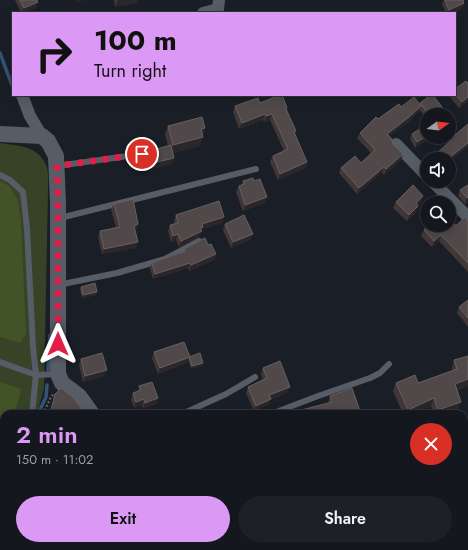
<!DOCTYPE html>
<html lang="en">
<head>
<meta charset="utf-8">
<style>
	:root { --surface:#14171d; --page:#1d2026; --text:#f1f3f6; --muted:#9d9fa4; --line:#33363b; --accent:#db99f5 }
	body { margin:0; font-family:Jost,sans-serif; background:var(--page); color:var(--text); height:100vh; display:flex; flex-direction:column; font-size:15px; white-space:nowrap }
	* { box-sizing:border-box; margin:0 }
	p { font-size:13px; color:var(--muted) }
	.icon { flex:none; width:22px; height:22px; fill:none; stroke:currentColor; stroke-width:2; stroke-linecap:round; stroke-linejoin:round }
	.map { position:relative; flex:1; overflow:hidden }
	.panel { position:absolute; left:0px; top:410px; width:468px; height:140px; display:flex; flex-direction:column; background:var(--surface); border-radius:12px 12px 0 0; box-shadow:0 2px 10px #0003,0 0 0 1px var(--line) }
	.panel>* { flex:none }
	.guide { position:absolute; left:12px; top:12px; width:444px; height:84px; border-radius:0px; box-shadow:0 2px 10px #0003,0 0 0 1px var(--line); background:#db99f5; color:#111; overflow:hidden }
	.needle { width:26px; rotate:75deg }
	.buttons { position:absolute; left:420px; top:108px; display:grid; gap:8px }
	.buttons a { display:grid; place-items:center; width:36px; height:36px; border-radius:50%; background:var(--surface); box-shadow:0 2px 10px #0003,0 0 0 1px var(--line); font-size:20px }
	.pin { position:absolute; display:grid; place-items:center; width:34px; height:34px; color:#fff; margin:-17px; border:2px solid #fff; border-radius:50%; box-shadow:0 1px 4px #0007 }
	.me { position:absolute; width:44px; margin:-22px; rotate:0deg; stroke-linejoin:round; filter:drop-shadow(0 0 3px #0008) }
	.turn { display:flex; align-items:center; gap:14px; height:84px; padding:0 16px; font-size:18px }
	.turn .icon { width:52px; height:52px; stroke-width:2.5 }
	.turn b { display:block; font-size:28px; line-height:34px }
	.round { display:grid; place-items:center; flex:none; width:42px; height:42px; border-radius:21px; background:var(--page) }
	.summary { display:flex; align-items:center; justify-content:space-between; height:68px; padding:0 16px }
	h1 { font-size:24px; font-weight:600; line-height:30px; color:var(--accent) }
	.cta { display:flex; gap:8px; margin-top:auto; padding:8px 16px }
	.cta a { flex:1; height:46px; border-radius:24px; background:var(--accent); color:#111; font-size:16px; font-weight:600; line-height:46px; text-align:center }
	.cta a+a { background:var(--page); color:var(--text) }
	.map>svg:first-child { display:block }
	.green { fill:#374327 }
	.forest { fill:#425427 }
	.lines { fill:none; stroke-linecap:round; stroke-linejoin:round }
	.stream { stroke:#335377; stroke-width:3.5 }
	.path { stroke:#64686f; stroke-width:2; stroke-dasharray:2 2; stroke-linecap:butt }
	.lane { stroke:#575d66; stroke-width:6 }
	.street { stroke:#575d66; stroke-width:12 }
	.secondary { stroke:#575d66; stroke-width:16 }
	.wall { fill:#413737 }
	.shaded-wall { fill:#2b2629 }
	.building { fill:#514949; stroke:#666061 }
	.route { stroke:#e11d48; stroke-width:7; stroke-dasharray:0 12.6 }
</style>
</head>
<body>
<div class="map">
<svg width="468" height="550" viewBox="0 0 468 550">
	<rect width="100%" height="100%" fill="#1a1f27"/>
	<g class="green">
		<path d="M 0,143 C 18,146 37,145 46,165 C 49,171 48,182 48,190 L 44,388 L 37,414 L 4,414 L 4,452 L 0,456 Z"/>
		<polygon points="418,546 458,546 461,550 410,550"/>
	</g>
	<g class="forest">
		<polygon points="0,181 9,186 18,200 21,222 26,334 20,343 0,337"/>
		<polygon points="0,382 21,389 16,409 12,414 4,414 4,426 0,431"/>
	</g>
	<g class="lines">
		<g class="stream">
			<polyline points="0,53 13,88"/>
			<polyline points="48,370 50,335"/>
			<polyline points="38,414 46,397 47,385"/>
			<polyline points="0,459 4,455"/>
		</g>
		<g class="path">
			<polyline points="43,414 50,399 54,393"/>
			<polyline points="0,466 4,462"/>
		</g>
		<g class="lane">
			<polyline points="57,166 142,154"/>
			<polyline points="0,175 10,180 23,192 27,229 33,346 36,375 32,414"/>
			<polyline points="60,218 256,169"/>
			<polyline points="58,285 117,273 165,259 199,241"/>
			<polyline points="0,362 36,375 58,374"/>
			<polyline points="182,414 226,394 255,377"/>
			<polyline points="271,414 318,396 370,378 380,373 389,364"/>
			<polyline points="0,449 4,446"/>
			<polyline points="319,550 324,546"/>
		</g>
		<g class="street">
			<polyline points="203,13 218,9 219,0"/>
			<polyline points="22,95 30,116 42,136"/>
			<polyline points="396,144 427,176"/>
			<polyline points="432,181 468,217"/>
		</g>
		<g class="secondary">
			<polyline points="0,134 42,136 48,141 56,156 58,203 58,374 62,383 79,396 92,414"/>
			<polyline points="114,550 114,546"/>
		</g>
	</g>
	<g class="wall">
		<polygon points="15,0 37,0 36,8 24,13 21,13"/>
		<polygon points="114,0 138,0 136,3 115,7"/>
		<polygon points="444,0 463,0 464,3 462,9 453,13 446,13 442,4"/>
		<polygon points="468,83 468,101 459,108 450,97 451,95 455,95 455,89"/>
		<polygon points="260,103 286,111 295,134 307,162 305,168 278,180 270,162 273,156 284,151 270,120 264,122 263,120 239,129 233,112 235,106"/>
		<polygon points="420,103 448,115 427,115 427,120 420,110 407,123 389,136 401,160 384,175 382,172 357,194 339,173 341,168 361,163 371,153 357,138 360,133 378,119 401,107 420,104"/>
		<polygon points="168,126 205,128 203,135 200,146 173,153 172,164 151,169 147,157 149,151 168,146 165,134"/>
		<polygon points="412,134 427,137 432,137 415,148 410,139"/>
		<polygon points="243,181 254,181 265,203 243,211 236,192 239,186 241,186"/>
		<polygon points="468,185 468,202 465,204 458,196 460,190"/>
		<polygon points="396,202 421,202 418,205 418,206 416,212 407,221 393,208"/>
		<polygon points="114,204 138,224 136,230 135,231 136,248 102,254 98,237 100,231 116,227 111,210"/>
		<polygon points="176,215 222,223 202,229 199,237 179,247 176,240 171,242 168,231 170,225 174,224 174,221"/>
		<polygon points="468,221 468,272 439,241 432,247 421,236 424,230 456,226"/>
		<polygon points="225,224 253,234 250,240 231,248 223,230"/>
		<polygon points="208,245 216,254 214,260 189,271 188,268 153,279 150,268 152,263 184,252 184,249"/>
		<polygon points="81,287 96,295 82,298 80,290"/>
		<polygon points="468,300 468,327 457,313 459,307"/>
		<polygon points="154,352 189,357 203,363 202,366 191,369 188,360 187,363 158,374 152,358"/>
		<polygon points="468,356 468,386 457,390 458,409 445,414 434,414 431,406 413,414 403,414 393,391 396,383 418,383 453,371 452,368 454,360"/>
		<polygon points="81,359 104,376 83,382 79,365"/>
		<polygon points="263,368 288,392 270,400 269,404 254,411 246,393 248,387 263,380 261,374"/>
		<polygon points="139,386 158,398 156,404 143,409 142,405 134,408 131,399 133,393 138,391"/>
		<polygon points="330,396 361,414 328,403"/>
		<polygon points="468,455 468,471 464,462 466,456"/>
		<polygon points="55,546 85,546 84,550 65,550 65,549 55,549"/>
		<polygon points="371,546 400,546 395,550 373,550"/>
	</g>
	<g class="shaded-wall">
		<polygon points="76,0 85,0 75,2"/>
		<polygon points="118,0 138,0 136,3 115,7"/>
		<polygon points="38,2 36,8 24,13 22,13 24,8"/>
		<polygon points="464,3 462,9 453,13 448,13 449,10"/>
		<polygon points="468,97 468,101 459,108 462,102"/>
		<polygon points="421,106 419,111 407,123 385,139 387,134"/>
		<polygon points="265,114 263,120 239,129 242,123"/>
		<polygon points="272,114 270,120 264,122 266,116"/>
		<polygon points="205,128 202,136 201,129"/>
		<polygon points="427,136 427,137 432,137 415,148 417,142"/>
		<polygon points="203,137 200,146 170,154 173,145"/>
		<polygon points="468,143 468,147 449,162 449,158"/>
		<polygon points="403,154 401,160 384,175 386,169"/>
		<polygon points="174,158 172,164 151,169 153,163"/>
		<polygon points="307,162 305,168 278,180 280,174"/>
		<polygon points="455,166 453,172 449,176 449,172"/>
		<polygon points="384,167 382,172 357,194 359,188"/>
		<polygon points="423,196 421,202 414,208 416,203"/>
		<polygon points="267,197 265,203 243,211 245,205"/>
		<polygon points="468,197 468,202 465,204 467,198"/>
		<polygon points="418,206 416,212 407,221 409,215"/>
		<polygon points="224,217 222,223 202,229 199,237 179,247 181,241 202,224"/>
		<polygon points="138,224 136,230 132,231 134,226"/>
		<polygon points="178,234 176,240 171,242 173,236"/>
		<polygon points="253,234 250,240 231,248 233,242"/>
		<polygon points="441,235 439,241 432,247 434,241"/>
		<polygon points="138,242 136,248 102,254 104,249"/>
		<polygon points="216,254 214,260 189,271 191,265"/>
		<polygon points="190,263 188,268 153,279 155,274"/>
		<polygon points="97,292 96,295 82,298 83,295"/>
		<polygon points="190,357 187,363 158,374 160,368"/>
		<polygon points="203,363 202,366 191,369 192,366"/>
		<polygon points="107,370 104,376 83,382 85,376"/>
		<polygon points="468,379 468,386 452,391 455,384"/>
		<polygon points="290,387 288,392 270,400 269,404 254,411 256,406 269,395"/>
		<polygon points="158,398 156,404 143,409 145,403"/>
		<polygon points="434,398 431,406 413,414 406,414 408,410"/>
		<polygon points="144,399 142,405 134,408 136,402"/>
		<polygon points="461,402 458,409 445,414 436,414 438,410"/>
		<polygon points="56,546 66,546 65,549 55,549"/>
		<polygon points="395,546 400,546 395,550 392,550"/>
	</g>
	<g class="building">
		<polygon points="20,0 37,0 38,2 24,8"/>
		<polygon points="445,0 463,0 464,3 449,10"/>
		<polygon points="466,81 468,83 468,97 462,102 455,94 455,89"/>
		<polygon points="280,95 282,95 287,108 286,109 296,131 294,132 307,162 280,174 273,156 288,149 272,114 266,116 265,114 242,123 235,106 258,98 260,103"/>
		<polygon points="431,95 433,95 448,115 429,115 420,103"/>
		<polygon points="414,97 421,106 409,117 387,134 391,138 393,144 403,154 386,169 384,167 359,188 341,168 355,156 361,163 375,150 360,133 376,117 378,119 399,104 401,107"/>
		<polygon points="202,117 205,128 201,129 203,137 173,145 168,126"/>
		<polygon points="427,124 427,136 417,142 412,134"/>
		<polygon points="468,124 468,143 449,158 455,166 449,172 449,159 431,159 450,141 449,140"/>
		<polygon points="171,145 174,158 153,163 149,151"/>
		<polygon points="253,178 254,181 260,179 267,197 245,205 239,186 244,184 243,181"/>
		<polygon points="413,185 423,196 416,203 418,206 409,215 396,202"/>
		<polygon points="468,185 468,197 467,198 460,190"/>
		<polygon points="133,199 138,224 134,226 138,242 104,249 100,231 120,227 114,204"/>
		<polygon points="219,201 224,217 202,224 203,227 200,228 202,231 181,241 178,234 173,236 170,225 178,223 176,215"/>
		<polygon points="244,215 253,234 233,242 225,224"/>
		<polygon points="465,217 468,221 468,263 441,235 434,241 424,230 429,225 449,225 449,224 453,222 456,226"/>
		<polygon points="205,238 208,245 211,244 216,254 191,265 190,263 155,274 152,263 185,251 184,249"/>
		<polygon points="95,283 97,292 83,295 81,287"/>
		<polygon points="468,300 468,318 459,307"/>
		<polygon points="184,342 190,357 160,368 154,352"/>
		<polygon points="102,353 107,370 85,376 81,359"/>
		<polygon points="200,353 203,363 192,366 189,357"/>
		<polygon points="468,356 468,379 455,384 461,402 438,410 434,398 408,410 396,383 415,375 418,383 457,369 454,360"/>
		<polygon points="280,361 290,387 269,395 271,399 256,406 248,387 267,378 263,368"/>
		<polygon points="152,382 158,398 145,403 144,399 136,402 133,393 141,390 139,386"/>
		<polygon points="61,388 74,398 85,414 47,414 51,410 55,394"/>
		<polygon points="352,388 361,414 290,414 294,412 332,402 330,396"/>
		<polygon points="67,546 85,546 84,550 66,550"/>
		<polygon points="266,546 279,546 281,550 254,550"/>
		<polygon points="378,546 395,546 394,547 395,549 394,550 376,550 379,548"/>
	</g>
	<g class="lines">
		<polyline class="route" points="58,344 58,203 57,166 142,154"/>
	</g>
</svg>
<div class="buttons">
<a><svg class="needle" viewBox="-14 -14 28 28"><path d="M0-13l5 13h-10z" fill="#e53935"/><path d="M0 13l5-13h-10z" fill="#9d9fa4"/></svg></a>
<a><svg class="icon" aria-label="sound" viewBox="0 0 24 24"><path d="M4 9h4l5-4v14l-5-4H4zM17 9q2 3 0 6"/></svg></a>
<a><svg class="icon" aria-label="search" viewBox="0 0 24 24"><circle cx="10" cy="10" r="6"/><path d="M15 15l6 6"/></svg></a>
</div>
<div class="pin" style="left:142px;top:154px;background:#d93025"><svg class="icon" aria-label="arrive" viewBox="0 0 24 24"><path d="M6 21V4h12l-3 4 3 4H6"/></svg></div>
<svg class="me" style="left:58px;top:344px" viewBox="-20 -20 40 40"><path d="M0-17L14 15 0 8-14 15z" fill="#e11d48" stroke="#fff" stroke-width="4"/></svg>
<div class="guide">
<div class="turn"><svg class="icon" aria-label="right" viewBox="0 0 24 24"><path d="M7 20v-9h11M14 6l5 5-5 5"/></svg><div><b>100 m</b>Turn right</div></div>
</div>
<section class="panel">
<div class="summary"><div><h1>2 min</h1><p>150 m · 11:02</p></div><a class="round" style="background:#d93025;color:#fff"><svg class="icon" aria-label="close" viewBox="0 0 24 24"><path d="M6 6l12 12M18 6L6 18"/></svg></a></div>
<div class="cta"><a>Exit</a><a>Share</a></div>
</section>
</div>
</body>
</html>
